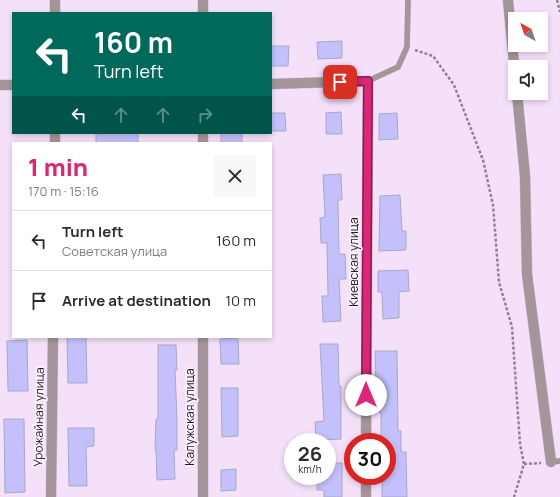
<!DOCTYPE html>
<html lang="en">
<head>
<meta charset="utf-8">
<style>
	:root { --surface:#fff; --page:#f7f7f7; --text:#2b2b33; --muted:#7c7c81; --line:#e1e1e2; --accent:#db2777 }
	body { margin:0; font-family:Manrope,sans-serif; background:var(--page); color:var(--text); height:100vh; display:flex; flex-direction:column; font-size:15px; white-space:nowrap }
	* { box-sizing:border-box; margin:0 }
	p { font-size:13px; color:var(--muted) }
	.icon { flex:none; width:22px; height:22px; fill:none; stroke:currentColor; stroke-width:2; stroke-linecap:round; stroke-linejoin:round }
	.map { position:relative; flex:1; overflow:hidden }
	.panel { position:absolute; left:12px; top:142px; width:260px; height:196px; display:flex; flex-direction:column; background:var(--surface); border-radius:0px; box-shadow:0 2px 6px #0003 }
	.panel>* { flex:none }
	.top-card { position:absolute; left:12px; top:12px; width:260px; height:122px; border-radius:0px; box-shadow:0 2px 6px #0003; background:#00695c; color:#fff; overflow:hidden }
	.needle { width:26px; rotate:320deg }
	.buttons { position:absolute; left:508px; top:12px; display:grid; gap:8px }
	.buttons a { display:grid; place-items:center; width:40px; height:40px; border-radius:0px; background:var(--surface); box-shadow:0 2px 6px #0003; font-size:20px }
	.speed { position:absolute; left:284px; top:433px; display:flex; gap:8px; font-size:20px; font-weight:700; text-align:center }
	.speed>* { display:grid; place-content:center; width:52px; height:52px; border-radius:50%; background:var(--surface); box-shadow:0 2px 6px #0003; line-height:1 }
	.speed small { font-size:10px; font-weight:400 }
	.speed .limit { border:6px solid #d22; background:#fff; color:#111 }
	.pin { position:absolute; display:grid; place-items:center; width:34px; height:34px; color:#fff; margin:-17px; border-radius:8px; box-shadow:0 2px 6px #0006 }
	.me { position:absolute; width:44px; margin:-22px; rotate:0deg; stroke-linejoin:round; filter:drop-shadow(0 0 3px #0008) }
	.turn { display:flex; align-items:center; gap:14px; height:84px; padding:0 16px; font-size:18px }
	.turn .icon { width:52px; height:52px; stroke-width:2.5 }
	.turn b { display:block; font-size:28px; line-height:34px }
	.lanes { display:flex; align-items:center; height:38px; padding:0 16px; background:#0003; justify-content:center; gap:20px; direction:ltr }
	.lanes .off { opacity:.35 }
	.round { display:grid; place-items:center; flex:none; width:42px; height:42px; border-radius:0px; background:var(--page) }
	.head { display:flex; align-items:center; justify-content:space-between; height:68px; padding:0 16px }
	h1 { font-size:24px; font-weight:800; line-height:30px; color:var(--accent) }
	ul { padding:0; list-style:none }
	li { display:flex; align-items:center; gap:12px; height:60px; padding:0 16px; border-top:1px solid var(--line) }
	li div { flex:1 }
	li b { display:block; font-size:15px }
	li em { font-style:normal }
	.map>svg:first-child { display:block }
	.building { fill:#c3c0fc; stroke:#a9a8c4 }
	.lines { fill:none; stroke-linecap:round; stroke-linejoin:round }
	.lane-casing { stroke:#cfbcd3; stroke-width:6 }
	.street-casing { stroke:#cfbcd3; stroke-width:11 }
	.path { stroke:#908294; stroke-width:2.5; stroke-dasharray:3 2; stroke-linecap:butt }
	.lane { stroke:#a3959a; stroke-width:5.5 }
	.street { stroke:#a3959a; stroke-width:10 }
	.route-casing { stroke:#8e194d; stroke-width:10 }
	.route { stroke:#db2777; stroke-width:7 }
	.labels { text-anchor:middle; stroke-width:3.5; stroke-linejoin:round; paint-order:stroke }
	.street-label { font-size:12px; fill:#211a23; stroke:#fbf2fd }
</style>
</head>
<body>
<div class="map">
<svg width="560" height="497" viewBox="0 0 560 497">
	<rect width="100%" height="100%" fill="#f5e0fa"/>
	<g class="building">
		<polygon points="342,41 342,58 318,59 317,42"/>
		<polygon points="271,46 289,46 288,66 271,66"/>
		<polygon points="341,112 342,134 326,134 326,113"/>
		<polygon points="271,113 285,113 286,131 271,131"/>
		<polygon points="397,113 398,139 379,140 379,114"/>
		<rect x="96" y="133" width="42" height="10"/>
		<rect x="221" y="133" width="21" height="10"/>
		<polygon points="341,174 342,200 338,200 339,254 345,254 346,279 339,279 341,321 323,322 322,296 328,296 327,243 321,243 320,218 325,217 323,175"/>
		<polygon points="400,195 402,231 406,231 406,250 379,251 380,196"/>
		<polygon points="408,270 409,291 399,292 399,318 383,319 382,292 378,292 378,271"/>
		<polygon points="67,337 86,337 87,383 68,383"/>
		<polygon points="238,338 239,364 221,364 220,339"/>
		<polygon points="27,340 28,391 8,391 7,341"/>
		<polygon points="320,344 338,344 339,386 341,386 341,439 316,440 315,422 324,421"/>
		<polygon points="158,345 176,345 177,370 175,370 177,419 177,450 174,450 175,479 157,480 156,450 155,450 156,419 158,419"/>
		<polygon points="375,351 397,351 398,431 401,431 401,452 406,452 407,497 382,497 382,476 387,476 387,442 381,442 381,413 380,413 378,383 376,383"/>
		<polygon points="221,388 238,388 238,436 222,437"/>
		<polygon points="4,419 24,419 25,492 5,493"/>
		<polygon points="68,428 94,428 94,446 86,447 87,486 69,486"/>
		<polygon points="327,463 342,463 342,497 324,497 324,490 317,490 317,476 327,476"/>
		<polygon points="236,469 236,490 221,491 221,470"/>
	</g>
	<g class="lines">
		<g class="lane-casing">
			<g id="lane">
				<polyline points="368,81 398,67 407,47 408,0"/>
				<polyline points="551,462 560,461"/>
			</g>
		</g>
		<g class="street-casing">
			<g id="street">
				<polyline points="55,0 55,13"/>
				<polyline points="203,0 203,13"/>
				<polyline points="508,0 515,74"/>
				<polyline points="271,84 368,81 366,442"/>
				<polyline points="0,85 13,85"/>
				<polyline points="517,93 525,176 527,274 551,462"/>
				<polyline points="55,143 55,133"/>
				<polyline points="203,143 203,133"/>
				<polyline points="51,497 53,337"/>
				<polyline points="203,497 203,337"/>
				<polyline points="366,497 366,476"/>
			</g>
		</g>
		<g class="path">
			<polyline points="557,0 560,12"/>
			<polyline points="415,50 433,56 454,85 483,160 493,205 499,282 512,327 520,444 524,464 514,497"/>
			<polyline points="524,464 541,463"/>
		</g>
		<use href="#lane" class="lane"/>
		<use href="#street" class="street"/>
	</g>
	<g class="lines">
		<g class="route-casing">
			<polyline id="route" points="340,82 368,81 366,395"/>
		</g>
		<use href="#route" class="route"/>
	</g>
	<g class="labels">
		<g class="street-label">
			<text transform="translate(354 262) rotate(-90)" y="4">Киевская улица</text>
			<text transform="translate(39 417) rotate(-89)" y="4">Урожайная улица</text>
			<text transform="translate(190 417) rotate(-90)" y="4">Калужская улица</text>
		</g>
	</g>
</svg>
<div class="buttons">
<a><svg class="needle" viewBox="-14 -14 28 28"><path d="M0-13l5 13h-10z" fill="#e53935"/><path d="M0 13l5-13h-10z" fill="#7c7c81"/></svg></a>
<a><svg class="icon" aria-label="sound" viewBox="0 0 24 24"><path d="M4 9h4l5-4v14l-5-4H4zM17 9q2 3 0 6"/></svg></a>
</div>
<div class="speed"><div>26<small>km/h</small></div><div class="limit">30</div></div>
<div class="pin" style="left:340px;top:82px;background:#d93025"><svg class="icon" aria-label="arrive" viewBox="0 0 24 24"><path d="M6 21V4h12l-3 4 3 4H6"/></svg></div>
<svg class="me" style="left:366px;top:395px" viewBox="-20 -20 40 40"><circle r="19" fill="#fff"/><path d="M0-13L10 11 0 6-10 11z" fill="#db2777"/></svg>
<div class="top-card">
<div class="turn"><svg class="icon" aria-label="left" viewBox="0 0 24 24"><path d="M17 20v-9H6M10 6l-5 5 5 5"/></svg><div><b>160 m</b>Turn left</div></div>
<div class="lanes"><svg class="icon" aria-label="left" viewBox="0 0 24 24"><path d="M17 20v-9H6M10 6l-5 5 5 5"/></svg><svg class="icon off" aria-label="ahead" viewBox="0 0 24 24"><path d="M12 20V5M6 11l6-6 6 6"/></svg><svg class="icon off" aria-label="ahead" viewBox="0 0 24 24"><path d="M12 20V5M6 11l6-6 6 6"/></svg><svg class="icon off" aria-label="right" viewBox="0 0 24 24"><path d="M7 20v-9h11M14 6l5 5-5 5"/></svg></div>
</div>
<section class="panel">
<div class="head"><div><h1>1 min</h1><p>170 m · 15:16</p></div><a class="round"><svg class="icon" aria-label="close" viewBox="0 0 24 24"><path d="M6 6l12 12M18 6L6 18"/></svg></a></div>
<ul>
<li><svg class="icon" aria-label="left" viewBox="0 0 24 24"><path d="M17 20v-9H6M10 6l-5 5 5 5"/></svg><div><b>Turn left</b><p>Советская улица</p></div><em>160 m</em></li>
<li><svg class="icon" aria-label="arrive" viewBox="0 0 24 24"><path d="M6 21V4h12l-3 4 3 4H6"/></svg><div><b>Arrive at destination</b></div><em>10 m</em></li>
</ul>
</section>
</div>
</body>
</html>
